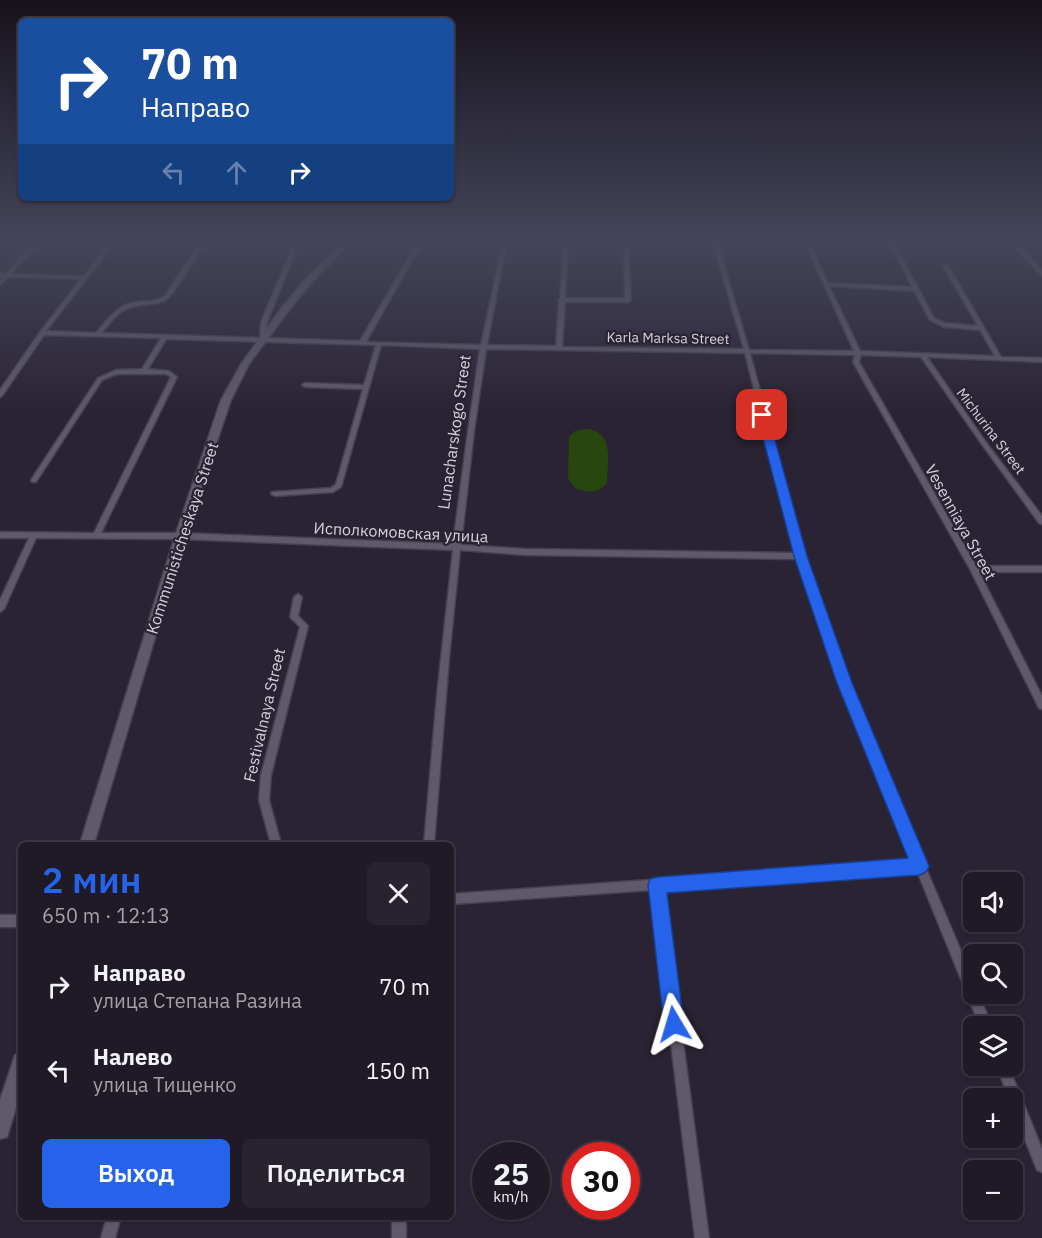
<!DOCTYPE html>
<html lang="ru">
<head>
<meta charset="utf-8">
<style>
	:root { --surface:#201a26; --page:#28232e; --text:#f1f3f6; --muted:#a2a1a7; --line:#3d3843; --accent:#2563eb }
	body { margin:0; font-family:"IBM Plex Sans",sans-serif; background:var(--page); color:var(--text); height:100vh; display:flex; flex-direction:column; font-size:22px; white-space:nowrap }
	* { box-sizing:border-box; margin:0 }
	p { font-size:20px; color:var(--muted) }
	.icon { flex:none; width:33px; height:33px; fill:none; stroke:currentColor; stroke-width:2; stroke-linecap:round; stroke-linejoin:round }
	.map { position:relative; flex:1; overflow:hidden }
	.drawer { position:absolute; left:18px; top:842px; width:436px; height:378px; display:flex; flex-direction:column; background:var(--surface); border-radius:9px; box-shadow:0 2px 4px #0004,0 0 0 2px var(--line) }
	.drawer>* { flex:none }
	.banner { position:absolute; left:18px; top:18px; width:436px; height:183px; border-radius:9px; box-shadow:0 2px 4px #0004,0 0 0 2px var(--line); background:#1a4fa0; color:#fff; overflow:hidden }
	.fabs { position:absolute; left:963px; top:872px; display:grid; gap:12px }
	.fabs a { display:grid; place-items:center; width:60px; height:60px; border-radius:9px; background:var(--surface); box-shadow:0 2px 4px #0004,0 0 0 2px var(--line); font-size:30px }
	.speed { position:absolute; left:472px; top:1142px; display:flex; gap:12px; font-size:30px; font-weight:700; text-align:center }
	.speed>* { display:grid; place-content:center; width:78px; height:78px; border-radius:50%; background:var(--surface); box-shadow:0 2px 4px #0004,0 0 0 2px var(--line); line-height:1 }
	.speed small { font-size:15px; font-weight:400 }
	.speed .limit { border:9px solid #d22; background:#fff; color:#111 }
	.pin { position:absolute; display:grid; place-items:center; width:51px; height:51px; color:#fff; margin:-26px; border-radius:12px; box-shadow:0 3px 9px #0006 }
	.me { position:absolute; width:66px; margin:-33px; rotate:353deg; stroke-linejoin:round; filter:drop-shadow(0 0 4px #0008) }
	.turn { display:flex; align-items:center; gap:21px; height:126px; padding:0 24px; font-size:27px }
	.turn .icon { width:78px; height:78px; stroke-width:2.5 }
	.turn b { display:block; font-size:42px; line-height:51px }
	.lanes { display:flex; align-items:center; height:57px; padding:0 24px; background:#0003; justify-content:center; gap:30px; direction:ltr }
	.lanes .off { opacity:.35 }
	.round { display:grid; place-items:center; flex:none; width:63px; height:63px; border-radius:9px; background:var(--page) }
	.summary { display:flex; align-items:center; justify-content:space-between; height:102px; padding:0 24px }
	h1 { font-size:36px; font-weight:600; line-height:45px; color:var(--accent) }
	.primary-button { display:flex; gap:12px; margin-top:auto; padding:12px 24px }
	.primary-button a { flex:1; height:69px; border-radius:9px; background:var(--accent); color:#fff; font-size:24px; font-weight:600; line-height:69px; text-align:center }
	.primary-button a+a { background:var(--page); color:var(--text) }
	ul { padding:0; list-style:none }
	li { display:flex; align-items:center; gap:18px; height:84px; padding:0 24px }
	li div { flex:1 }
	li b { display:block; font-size:22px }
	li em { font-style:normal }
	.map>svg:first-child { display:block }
	.green { fill:#27470e }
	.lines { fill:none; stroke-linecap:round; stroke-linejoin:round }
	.street-casing { stroke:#45404c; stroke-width:3 }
	.secondary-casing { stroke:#45404c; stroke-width:3 }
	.street { fill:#60596b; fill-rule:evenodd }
	.secondary { fill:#60596b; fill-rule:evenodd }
	.route { fill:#2563eb; stroke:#184099; stroke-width:1.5 }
	.labels { text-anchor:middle; stroke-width:4.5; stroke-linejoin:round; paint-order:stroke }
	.far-street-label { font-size:14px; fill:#d5d1db; stroke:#2a2333 }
	.street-label { font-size:16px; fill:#d5d1db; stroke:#2a2333 }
</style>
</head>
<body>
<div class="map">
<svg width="1042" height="1238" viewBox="0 0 1042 1238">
	<rect width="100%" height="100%" fill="#2a2333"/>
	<path class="green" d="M 586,429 C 614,431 608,460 607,482 C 600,494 586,493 575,488 L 568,478 L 569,437 L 575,431 Z"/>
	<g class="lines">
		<g class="street-casing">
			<g id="street">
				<path d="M 35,241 L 40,241 L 11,274 L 84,276 L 111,241 L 116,241 L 46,331 L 96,333 C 108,319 117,305 136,302 C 146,301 155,301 164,297 L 201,241 L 206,241 C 199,252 173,296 166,300 C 159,304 150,304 143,305 C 121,307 114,317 102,333 L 260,338 L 261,322 L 295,241 L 300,241 L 267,322 L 266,338 L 360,341 L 418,241 L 423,241 L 366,342 L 481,345 L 503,241 L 507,241 L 487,345 L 556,346 L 559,301 L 558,300 L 560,299 L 564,241 L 568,241 L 565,298 L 625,298 L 624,241 L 628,241 L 631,300 L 628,302 L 565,302 L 562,347 L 744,349 L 712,241 L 717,241 L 749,350 L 854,351 L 804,241 L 809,241 L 828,283 L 912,287 L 888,241 L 893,241 L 934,318 L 945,323 L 978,326 L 943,266 L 948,265 L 1001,357 L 1042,358 L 1042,362 L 927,357 L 985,441 L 1042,516 L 1042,524 L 1039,523 L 981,443 L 921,357 L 861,355 L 859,362 L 976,566 L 1042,566 L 1042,572 L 979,572 L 1042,696 L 1042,709 L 1039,708 L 970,569 L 853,362 L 855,355 L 750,353 L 804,556 L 848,683 L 974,982 L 974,993 L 978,993 L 992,1026 L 980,1026 L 917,871 L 663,889 L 709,1238 L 695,1238 L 652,890 L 452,904 L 452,894 L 913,861 L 840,683 L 797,559 L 526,555 L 460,550 L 449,658 L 434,844 L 424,844 L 437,695 L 453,550 L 180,539 L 36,538 L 4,609 L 0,612 L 0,600 L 29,538 L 0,538 L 0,532 L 94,533 L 171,377 L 166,374 L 117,374 L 102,380 L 36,482 L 32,482 L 31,480 L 98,378 L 116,370 L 142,369 L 161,338 L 44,335 L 2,396 L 0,397 L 0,390 L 40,332 L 81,279 L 8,277 L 0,285 L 0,280 L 3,277 L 0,277 L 0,273 L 6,274 ZM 829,286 L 914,291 L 930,320 L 944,327 L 980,330 L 995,356 L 860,351 ZM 166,339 L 376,345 L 364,385 L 305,383 L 302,385 L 305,387 L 363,389 L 336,484 L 331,488 L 272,492 L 271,494 L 275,496 L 333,492 L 341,487 L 381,345 L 480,349 L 468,431 L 453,544 L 180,533 L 101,533 L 177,377 L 169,371 L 148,369 ZM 486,349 L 745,353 L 795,553 L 526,549 L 461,545 L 474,431 Z"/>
				<polygon points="298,594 302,597 298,616 308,626 271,775 269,800 281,844 271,844 259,800 261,775 300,627 290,617 294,597"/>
				<rect x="0" y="915" width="21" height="12"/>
				<polygon points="996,1065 1008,1065 1042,1149 1042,1172 1037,1170 1012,1107 1012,1098 1009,1098"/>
				<polygon points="107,1216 121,1216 115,1238 101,1238"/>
				<rect x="392" y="1216" width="14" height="22"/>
			</g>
		</g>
		<g class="secondary-casing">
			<g id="secondary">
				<polygon points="345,241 352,241 314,280 289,310 249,364 231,400 185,536 94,844 80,844 175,536 221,400 241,364 283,306 308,276"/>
				<polygon points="1009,241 1016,241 1042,270 1042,276"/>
				<polygon points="21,1052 21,1091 7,1137 0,1139 0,1100 15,1055"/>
			</g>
		</g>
		<use href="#street" class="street"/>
		<use href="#secondary" class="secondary"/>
	</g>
	<linearGradient id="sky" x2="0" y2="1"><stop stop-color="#17131c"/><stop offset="0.58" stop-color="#44455b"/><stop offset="1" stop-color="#44455b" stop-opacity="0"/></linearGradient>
	<rect width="1042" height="415" fill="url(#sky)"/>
	<polygon class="route" points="762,412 768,415 807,556 852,683 929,866 926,872 920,875 667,893 684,1024 681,1031 674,1034 667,1031 664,1024 648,885 650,879 657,877 908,858 837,683 794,556 757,415"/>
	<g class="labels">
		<g class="far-street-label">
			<text transform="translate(668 338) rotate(1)" y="5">Karla Marksa Street</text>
			<text transform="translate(991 431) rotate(53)" y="5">Michurina Street</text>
		</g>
		<g class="street-label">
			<text transform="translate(454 432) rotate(-82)" y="6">Lunacharskogo Street</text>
			<text transform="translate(961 522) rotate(61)" y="6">Vesenniaya Street</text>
			<text transform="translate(401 532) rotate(3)" y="6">Исполкомовская улица</text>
			<text transform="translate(182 538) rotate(-72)" y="6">Kommunisticheskaya Street</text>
			<text transform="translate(264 715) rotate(-77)" y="6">Festivalnaya Street</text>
		</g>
	</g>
</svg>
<div class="fabs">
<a><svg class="icon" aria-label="sound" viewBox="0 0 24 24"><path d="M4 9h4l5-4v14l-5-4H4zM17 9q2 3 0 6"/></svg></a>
<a><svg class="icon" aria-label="search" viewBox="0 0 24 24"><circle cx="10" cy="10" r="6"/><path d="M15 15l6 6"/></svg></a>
<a><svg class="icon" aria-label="layers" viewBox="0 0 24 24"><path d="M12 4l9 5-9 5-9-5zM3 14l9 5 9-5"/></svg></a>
<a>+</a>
<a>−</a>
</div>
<div class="speed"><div>25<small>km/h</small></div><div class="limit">30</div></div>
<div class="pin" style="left:762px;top:415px;background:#d93025"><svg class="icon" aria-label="arrive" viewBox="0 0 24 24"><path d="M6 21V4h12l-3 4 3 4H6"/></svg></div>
<svg class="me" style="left:674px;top:1024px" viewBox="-20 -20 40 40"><path d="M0-17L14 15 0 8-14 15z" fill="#2563eb" stroke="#fff" stroke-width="4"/></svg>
<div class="banner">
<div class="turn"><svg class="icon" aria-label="right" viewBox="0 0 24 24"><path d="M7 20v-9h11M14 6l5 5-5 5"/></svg><div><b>70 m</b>Направо</div></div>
<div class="lanes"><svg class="icon off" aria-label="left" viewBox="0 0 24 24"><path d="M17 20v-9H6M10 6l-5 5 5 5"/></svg><svg class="icon off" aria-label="ahead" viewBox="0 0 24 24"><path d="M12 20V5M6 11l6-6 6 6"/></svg><svg class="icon" aria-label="right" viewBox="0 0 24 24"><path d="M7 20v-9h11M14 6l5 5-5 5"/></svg></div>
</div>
<section class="drawer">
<div class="summary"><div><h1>2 мин</h1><p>650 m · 12:13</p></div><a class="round"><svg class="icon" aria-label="close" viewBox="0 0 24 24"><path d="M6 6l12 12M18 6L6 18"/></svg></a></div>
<ul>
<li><svg class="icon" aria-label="right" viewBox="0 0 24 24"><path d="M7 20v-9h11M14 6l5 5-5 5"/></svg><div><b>Направо</b><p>улица Степана Разина</p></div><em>70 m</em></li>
<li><svg class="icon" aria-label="left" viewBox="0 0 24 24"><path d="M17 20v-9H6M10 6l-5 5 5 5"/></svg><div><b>Налево</b><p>улица Тищенко</p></div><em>150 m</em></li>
</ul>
<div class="primary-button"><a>Выход</a><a>Поделиться</a></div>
</section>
</div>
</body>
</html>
